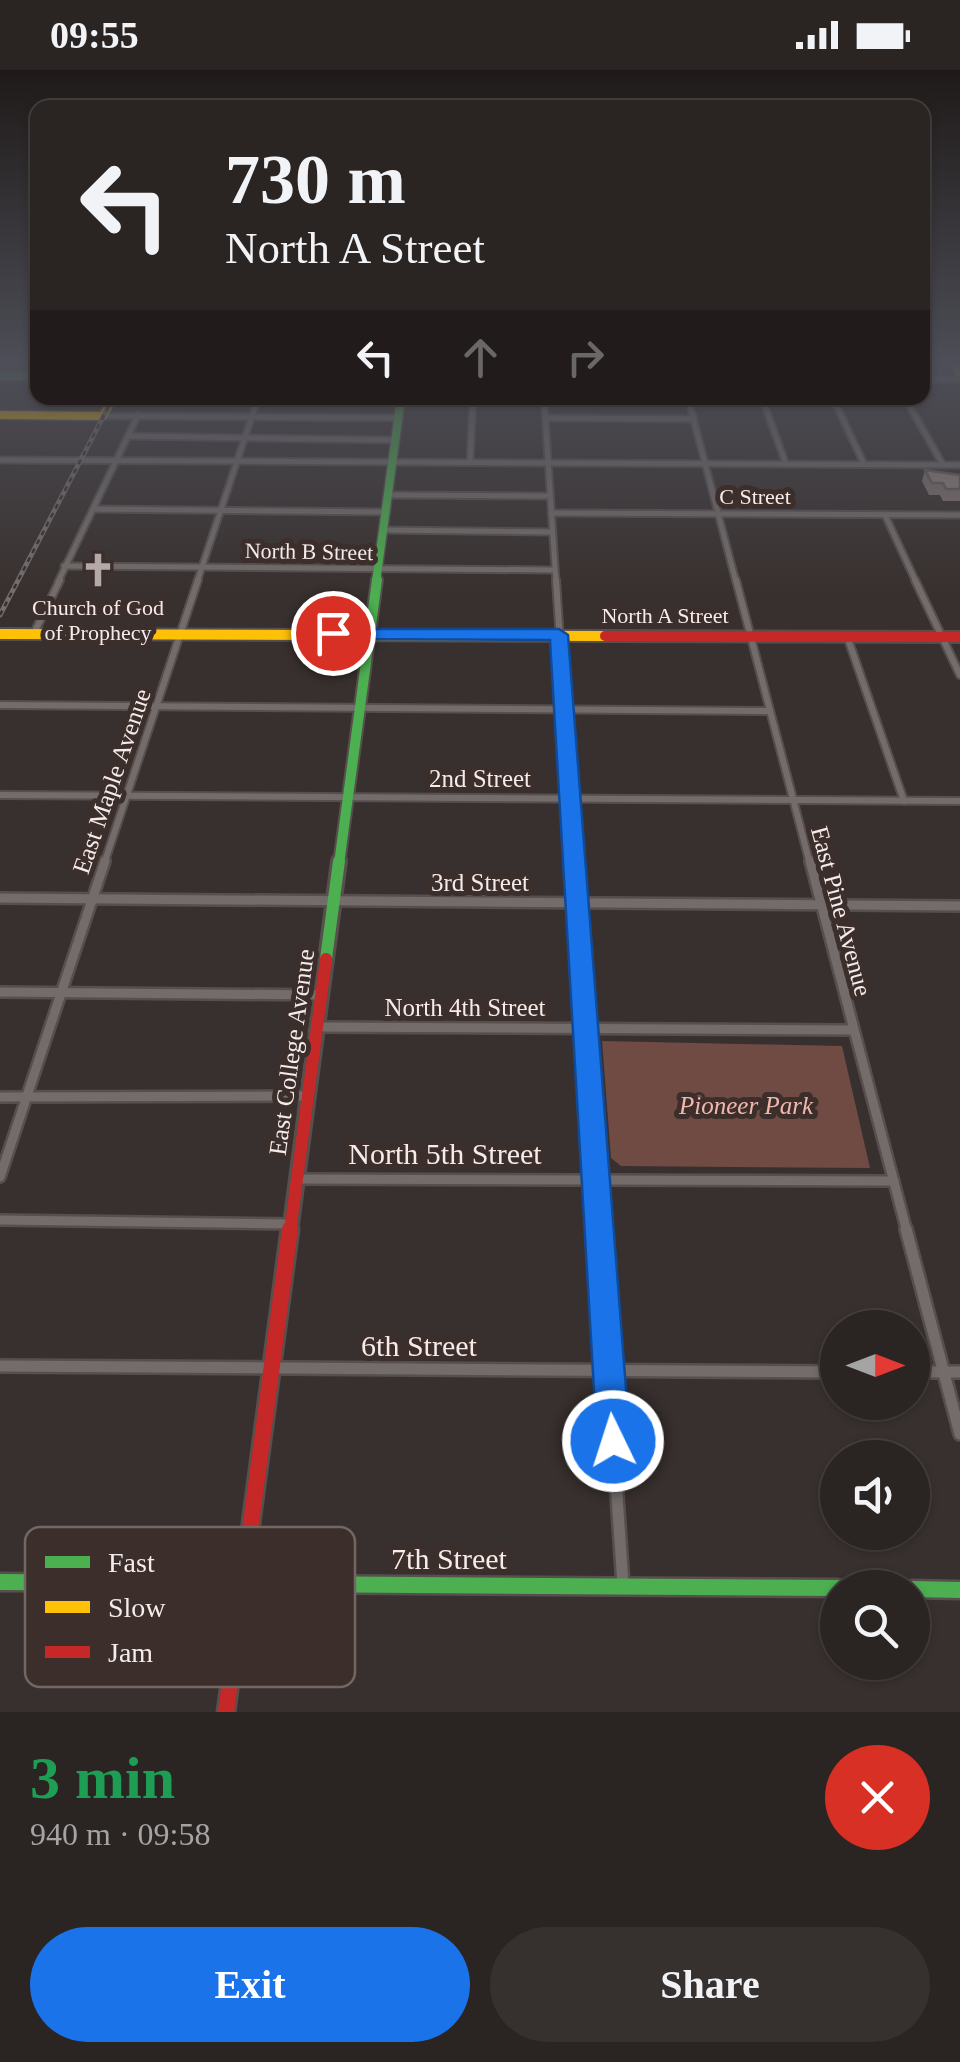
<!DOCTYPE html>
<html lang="en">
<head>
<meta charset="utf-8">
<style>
	:root { --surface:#2a2422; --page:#36302f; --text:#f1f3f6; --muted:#a5a4a5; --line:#464140; --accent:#1a73e8 }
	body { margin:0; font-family:Georgia,serif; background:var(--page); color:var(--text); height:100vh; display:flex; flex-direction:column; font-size:38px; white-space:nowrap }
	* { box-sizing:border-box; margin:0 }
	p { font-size:32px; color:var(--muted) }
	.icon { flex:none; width:55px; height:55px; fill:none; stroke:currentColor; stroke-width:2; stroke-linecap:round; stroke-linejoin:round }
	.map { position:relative; height:1642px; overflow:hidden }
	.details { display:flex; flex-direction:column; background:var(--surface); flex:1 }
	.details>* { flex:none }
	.top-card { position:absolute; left:30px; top:30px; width:900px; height:305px; border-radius:20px; box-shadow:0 2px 8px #0004,0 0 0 2px var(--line); background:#2a2422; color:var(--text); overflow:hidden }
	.needle { width:65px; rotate:90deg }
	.buttons { position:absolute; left:820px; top:1240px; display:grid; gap:20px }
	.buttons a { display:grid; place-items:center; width:110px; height:110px; border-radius:50%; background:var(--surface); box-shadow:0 2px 8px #0004,0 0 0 2px var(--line); font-size:50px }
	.pin { position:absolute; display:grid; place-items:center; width:85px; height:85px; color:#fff; margin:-42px; border:5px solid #fff; border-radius:50%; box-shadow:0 2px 10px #0007 }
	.me { position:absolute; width:110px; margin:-55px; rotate:356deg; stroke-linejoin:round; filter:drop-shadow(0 0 8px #0008) }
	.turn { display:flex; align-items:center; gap:35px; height:210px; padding:0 30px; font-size:45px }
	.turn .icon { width:130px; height:130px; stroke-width:2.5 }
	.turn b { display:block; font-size:70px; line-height:85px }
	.lanes { display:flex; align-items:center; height:95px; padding:0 30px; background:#0003; justify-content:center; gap:50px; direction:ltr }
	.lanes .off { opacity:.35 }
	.round { display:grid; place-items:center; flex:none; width:105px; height:105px; border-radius:52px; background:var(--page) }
	.overview { display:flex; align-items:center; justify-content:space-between; height:170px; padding:0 30px }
	h1 { font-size:60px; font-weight:800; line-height:75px; color:#1e9e55 }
	.cta { display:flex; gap:20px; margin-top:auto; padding:20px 30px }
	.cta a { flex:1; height:115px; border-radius:60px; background:var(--accent); color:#fff; font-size:40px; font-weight:800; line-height:115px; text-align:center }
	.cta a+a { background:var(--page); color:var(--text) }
	.status { display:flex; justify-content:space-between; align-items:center; height:70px; padding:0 50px; background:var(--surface); direction:ltr }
	.status svg { height:28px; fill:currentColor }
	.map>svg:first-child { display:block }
	.green { fill:#6f4b44 }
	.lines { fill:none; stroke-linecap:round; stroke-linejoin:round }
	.street-far3-casing { stroke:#564f4e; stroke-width:9 }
	.street-far2-casing { stroke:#564f4e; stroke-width:10 }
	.street-far1-casing { stroke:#564f4e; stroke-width:14 }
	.street-casing { stroke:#564f4e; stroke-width:16 }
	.fast-far3-casing { stroke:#564f4e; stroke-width:11 }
	.fast-far2-casing { stroke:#564f4e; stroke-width:14 }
	.fast-far1-casing { stroke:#564f4e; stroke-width:18 }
	.fast-casing { stroke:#564f4e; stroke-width:21 }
	.slow-far1-casing { stroke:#564f4e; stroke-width:11 }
	.slow-casing { stroke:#564f4e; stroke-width:14 }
	.jam-far2-casing { stroke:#564f4e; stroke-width:14 }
	.jam-far1-casing { stroke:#564f4e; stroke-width:18 }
	.jam-casing { stroke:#564f4e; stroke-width:21 }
	.street-far3 { stroke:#736c6a; stroke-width:5 }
	.street-far2 { stroke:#736c6a; stroke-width:6 }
	.street-far1 { stroke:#736c6a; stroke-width:9 }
	.street { stroke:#736c6a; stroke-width:11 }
	.fast-far3 { stroke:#4caf50; stroke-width:8 }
	.fast-far2 { stroke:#4caf50; stroke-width:10 }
	.fast-far1 { stroke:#4caf50; stroke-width:12 }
	.fast { stroke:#4caf50; stroke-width:16 }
	.slow-far1 { stroke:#ffc107; stroke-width:8 }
	.slow { stroke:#ffc107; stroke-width:10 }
	.jam-far2 { stroke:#c62828; stroke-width:10 }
	.jam-far1 { stroke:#c62828; stroke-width:12 }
	.jam { stroke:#c62828; stroke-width:16 }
	.rail-casing { stroke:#746e6e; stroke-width:5 }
	.rail { stroke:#3b2e2b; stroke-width:2.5; stroke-dasharray:5; stroke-linecap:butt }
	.wall { fill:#7e706c }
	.building { fill:#93827e; stroke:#675b58; stroke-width:2.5 }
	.route { fill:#1a73e8; stroke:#114b97; stroke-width:2.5 }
	.labels { text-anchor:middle; stroke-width:10; stroke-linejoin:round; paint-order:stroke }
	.far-street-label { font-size:22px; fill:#f5ebea; stroke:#3b2e2b }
	.far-poi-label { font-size:22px; fill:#f5ebea; stroke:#3b2e2b }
	.street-label { font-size:25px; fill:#f5ebea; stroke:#3b2e2b }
	.park-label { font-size:25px; font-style:italic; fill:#f2b8ad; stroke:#3b2e2b }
	.near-street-label { font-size:30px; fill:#f5ebea; stroke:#3b2e2b }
	.key { fill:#3b2e2b; stroke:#736764; stroke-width:2.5 }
	.key-label { font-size:28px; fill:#f5ebea }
</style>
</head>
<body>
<div class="status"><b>09:55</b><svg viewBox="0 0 49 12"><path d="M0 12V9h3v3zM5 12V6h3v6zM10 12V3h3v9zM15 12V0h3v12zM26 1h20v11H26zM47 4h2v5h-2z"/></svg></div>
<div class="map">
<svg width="960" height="1642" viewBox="0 0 960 1642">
	<rect width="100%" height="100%" fill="#38302e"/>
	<polygon class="green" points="602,971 842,976 870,1098 621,1096 611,1088"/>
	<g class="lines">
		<g class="street-far3-casing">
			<g id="street-far3">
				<polyline points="922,309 960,309"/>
				<polyline points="544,328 556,512"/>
				<polyline points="688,328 736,512"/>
				<polyline points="762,328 786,394"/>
				<polyline points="833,328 864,394"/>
				<polyline points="905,328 943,395"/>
				<polyline points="103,346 398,348"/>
				<polyline points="546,348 694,349"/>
				<polyline points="128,366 395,370"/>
				<polyline points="0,390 960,395"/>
				<polyline points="470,392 473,328"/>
				<polyline points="389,425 550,426"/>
				<polyline points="93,439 387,442"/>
				<polyline points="551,443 960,445"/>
				<polyline points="885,445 916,512"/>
				<polyline points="384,460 552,462"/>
				<polyline points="64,496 554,500"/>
				<polyline points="58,512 138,345"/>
				<polyline points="197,512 258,328"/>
			</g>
		</g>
		<g class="street-far2-casing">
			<g id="street-far2">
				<polyline points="556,510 575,794"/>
				<polyline points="736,510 810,794"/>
				<polyline points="915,510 960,605"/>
				<polyline points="35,561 60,510"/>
				<polyline points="847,566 904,731"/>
				<polyline points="0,635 770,641"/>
				<polyline points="0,725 960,731"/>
				<polyline points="104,794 198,510"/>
			</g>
		</g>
		<g class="street-far1-casing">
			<g id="street-far1">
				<polyline points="575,791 599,1162"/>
				<polyline points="810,791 907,1162"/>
				<polyline points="0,828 960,836"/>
				<polyline points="0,922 322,925"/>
				<polyline points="318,957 852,960"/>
				<polyline points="0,1027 308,1026"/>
				<polyline points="0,1107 105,791"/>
				<polyline points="296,1109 894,1111"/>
				<polyline points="0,1150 290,1154"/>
			</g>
		</g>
		<g class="street-casing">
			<g id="street">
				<polyline points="599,1159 623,1515"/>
				<polyline points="906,1159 960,1364"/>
				<polyline points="0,1296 838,1302"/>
				<polyline points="912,1302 960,1302"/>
			</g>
		</g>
		<g class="fast-far3-casing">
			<g id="fast-far3">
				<polyline points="0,306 38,306"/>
				<polyline points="376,512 401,328"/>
			</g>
		</g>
		<g class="fast-far2-casing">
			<polyline id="fast-far2" points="339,794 377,510"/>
		</g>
		<g class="fast-far1-casing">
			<polyline id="fast-far1" points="326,889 339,791"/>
		</g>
		<g class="fast-casing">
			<g id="fast">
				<polyline points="0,1512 838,1518"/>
				<polyline points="912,1519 960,1520"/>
			</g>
		</g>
		<g class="slow-far1-casing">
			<g id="slow-far1">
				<polyline points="956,296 960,303"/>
				<polyline points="0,345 103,346 113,328"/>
			</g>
		</g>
		<g class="slow-casing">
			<polyline id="slow" points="0,564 605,566"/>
		</g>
		<g class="jam-far2-casing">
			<polyline id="jam-far2" points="605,566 960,567"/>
		</g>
		<g class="jam-far1-casing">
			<polyline id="jam-far1" points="290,1162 326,889"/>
		</g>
		<g class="jam-casing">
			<polyline id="jam" points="226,1642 290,1159"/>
		</g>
		<use href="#street-far3" class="street-far3"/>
		<use href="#street-far2" class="street-far2"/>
		<use href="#street-far1" class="street-far1"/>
		<use href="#street" class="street"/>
		<use href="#fast-far3" class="fast-far3"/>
		<use href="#fast-far2" class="fast-far2"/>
		<use href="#fast-far1" class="fast-far1"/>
		<use href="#fast" class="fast"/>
		<use href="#slow-far1" class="slow-far1"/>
		<use href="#slow" class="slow"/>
		<use href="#jam-far2" class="jam-far2"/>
		<use href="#jam-far1" class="jam-far1"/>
		<use href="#jam" class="jam"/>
		<g class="rail-casing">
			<polyline id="rail" points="0,545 113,328"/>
		</g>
		<use href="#rail" class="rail"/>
	</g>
	<polygon class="wall" points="925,400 960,405 960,431 943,431 940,425 929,425 922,411"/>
	<polygon class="building" points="925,400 960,405 960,419 946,419 943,413 932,413"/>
	<linearGradient id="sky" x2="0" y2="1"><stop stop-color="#1f1a19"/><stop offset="0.56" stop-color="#4d4e57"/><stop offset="1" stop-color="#4d4e57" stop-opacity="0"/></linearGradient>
	<rect width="960" height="525" fill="url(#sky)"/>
	<polygon class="route" points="326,559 559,559 568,565 630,1371 625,1382 613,1387 602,1382 597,1371 550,570 333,569 324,563"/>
	<defs>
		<g id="church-bare" transform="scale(2.7)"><path d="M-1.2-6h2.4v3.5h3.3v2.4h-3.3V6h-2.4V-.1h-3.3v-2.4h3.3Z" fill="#b3aaa8" stroke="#3b2e2b" stroke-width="2.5" paint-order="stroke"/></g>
	</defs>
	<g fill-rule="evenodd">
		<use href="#church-bare" x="98" y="500"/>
	</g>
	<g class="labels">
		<g class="far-street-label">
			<text x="755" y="434">C Street</text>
			<text transform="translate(309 481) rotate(1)" y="8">North B Street</text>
			<text x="665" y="553">North A Street</text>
		</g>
		<g class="far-poi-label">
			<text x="98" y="545">Church of God<tspan x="98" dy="25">of Prophecy</tspan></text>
		</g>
		<g class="street-label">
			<text x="480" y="717">2nd Street</text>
			<text transform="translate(111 711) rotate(-71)" y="9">East Maple Avenue</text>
			<text x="480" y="821">3rd Street</text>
			<text transform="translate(842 841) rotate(75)" y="9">East Pine Avenue</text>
			<text x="465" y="946">North 4th Street</text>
			<text transform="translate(291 982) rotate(-82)" y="9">East College Avenue</text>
		</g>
		<g class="park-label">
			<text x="746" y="1044">Pioneer Park</text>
		</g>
		<g class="near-street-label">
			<text x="445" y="1094">North 5th Street</text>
			<text x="419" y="1286">6th Street</text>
			<text x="449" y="1499">7th Street</text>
		</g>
	</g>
	<rect x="25" y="1457" width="330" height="160" rx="15" class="key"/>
	<rect x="45" y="1486" width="45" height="12" fill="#4caf50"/>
	<rect x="45" y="1531" width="45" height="12" fill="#ffc107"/>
	<rect x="45" y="1576" width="45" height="12" fill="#c62828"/>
	<g class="key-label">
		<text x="108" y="1502">Fast</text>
		<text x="108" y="1547">Slow</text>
		<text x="108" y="1592">Jam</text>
	</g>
</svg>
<div class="buttons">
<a><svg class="needle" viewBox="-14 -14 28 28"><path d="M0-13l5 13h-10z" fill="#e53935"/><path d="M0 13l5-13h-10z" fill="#a5a4a5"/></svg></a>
<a><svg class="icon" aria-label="sound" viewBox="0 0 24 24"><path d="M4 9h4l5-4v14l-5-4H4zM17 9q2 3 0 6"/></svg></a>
<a><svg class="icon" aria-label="search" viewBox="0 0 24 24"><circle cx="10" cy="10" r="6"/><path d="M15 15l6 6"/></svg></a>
</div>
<div class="pin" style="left:333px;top:563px;background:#d93025"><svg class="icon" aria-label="arrive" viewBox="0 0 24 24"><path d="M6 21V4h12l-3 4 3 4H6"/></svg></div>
<svg class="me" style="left:613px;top:1371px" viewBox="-20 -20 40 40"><circle r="17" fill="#1a73e8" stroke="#fff" stroke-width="3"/><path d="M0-11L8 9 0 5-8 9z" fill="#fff"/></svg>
<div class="top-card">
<div class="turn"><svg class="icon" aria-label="left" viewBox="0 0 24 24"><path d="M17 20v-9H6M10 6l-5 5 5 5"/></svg><div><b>730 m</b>North A Street</div></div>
<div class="lanes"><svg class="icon" aria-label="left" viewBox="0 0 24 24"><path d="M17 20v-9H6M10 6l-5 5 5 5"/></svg><svg class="icon off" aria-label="ahead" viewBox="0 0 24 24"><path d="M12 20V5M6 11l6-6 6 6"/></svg><svg class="icon off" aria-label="right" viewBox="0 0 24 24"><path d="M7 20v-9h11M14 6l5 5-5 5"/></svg></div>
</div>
</div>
<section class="details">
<div class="overview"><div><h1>3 min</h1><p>940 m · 09:58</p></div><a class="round" style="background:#d93025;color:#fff"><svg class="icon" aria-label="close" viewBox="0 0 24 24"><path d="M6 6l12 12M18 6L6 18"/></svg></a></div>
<div class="cta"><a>Exit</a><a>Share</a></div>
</section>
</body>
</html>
